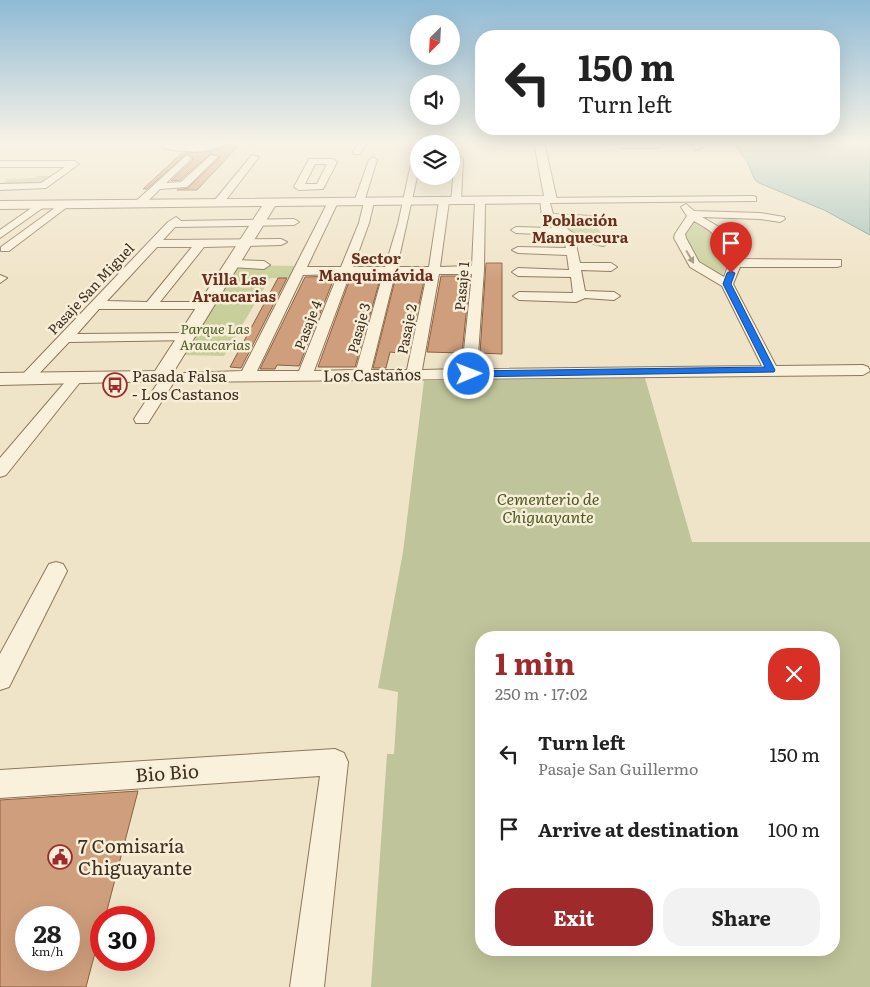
<!DOCTYPE html>
<html lang="en">
<head>
<meta charset="utf-8">
<style>
	:root { --surface:#fff; --page:#f2f2f2; --text:#222; --muted:#767676; --accent:#9e2a2b }
	body { margin:0; font-family:Literata,serif; background:var(--page); color:var(--text); height:100vh; display:flex; flex-direction:column; font-size:19px; white-space:nowrap }
	* { box-sizing:border-box; margin:0 }
	p { font-size:16px; color:var(--muted) }
	.icon { flex:none; width:28px; height:28px; fill:none; stroke:currentColor; stroke-width:2; stroke-linecap:round; stroke-linejoin:round }
	.map { position:relative; flex:1; overflow:hidden }
	.panel { position:absolute; left:475px; top:631px; width:365px; height:325px; display:flex; flex-direction:column; background:var(--surface); border-radius:20px; box-shadow:0 5px 20px #0002 }
	.panel>* { flex:none }
	.banner { position:absolute; left:475px; top:30px; width:365px; height:105px; border-radius:20px; box-shadow:0 5px 20px #0002; background:#fff; color:var(--text); overflow:hidden }
	.needle { width:32px; rotate:204deg }
	.buttons { position:absolute; left:410px; top:15px; display:grid; gap:10px }
	.buttons a { display:grid; place-items:center; width:50px; height:50px; border-radius:50%; background:var(--surface); box-shadow:0 5px 20px #0002; font-size:25px }
	.speed { position:absolute; left:15px; top:906px; display:flex; gap:10px; font-size:25px; font-weight:700; text-align:center }
	.speed>* { display:grid; place-content:center; width:65px; height:65px; border-radius:50%; background:var(--surface); box-shadow:0 5px 20px #0002; line-height:1 }
	.speed small { font-size:12px; font-weight:400 }
	.speed .limit { border:8px solid #d22; background:#fff; color:#111 }
	.pin { position:absolute; display:grid; place-items:center; width:42px; height:42px; color:#fff; margin:-51px -21px; border-radius:50% 50% 50% 0; rotate:-45deg; box-shadow:0 0 5px #0007 }
	.pin .icon { rotate:45deg }
	.me { position:absolute; width:55px; margin:-28px; rotate:89deg; stroke-linejoin:round; filter:drop-shadow(0 0 4px #0008) }
	.turn { display:flex; align-items:center; gap:18px; height:105px; padding:0 20px; font-size:22px }
	.turn .icon { width:65px; height:65px; stroke-width:2.5 }
	.turn b { display:block; font-size:35px; line-height:42px }
	.round { display:grid; place-items:center; flex:none; width:52px; height:52px; border-radius:20px; background:var(--page) }
	.headline { display:flex; align-items:center; justify-content:space-between; height:85px; padding:0 20px }
	h1 { font-size:30px; font-weight:700; line-height:38px; color:var(--accent) }
	.button { display:flex; gap:10px; margin-top:auto; padding:10px 20px }
	.button a { flex:1; height:58px; border-radius:20px; background:var(--accent); color:#fff; font-size:20px; font-weight:700; line-height:58px; text-align:center }
	.button a+a { background:var(--page); color:var(--text) }
	ul { padding:0; list-style:none }
	li { display:flex; align-items:center; gap:15px; height:75px; padding:0 20px }
	li div { flex:1 }
	li b { display:block; font-size:19px }
	li em { font-style:normal }
	.map>svg:first-child { display:block }
	.green { fill:#c9cf9b }
	.cemetery { fill:#bfc49a; fill-rule:evenodd }
	.water { fill:#a9c4bc; stroke:#6f938a }
	.building { fill:#cf9f7d; stroke:#8d5f41; fill-rule:evenodd }
	.lines { fill:none; stroke-linecap:round; stroke-linejoin:round }
	.minor-casing { stroke:#8d765c; stroke-width:2 }
	.tertiary-casing { stroke:#8d765c; stroke-width:2 }
	.minor { fill:#faf1dc; fill-rule:evenodd }
	.tertiary { fill:#faf1dc; fill-rule:evenodd }
	.oneway { fill:#9c907e }
	.route { fill:#1a73e8; stroke:#114b97 }
	.labels { text-anchor:middle; stroke-width:5; stroke-linejoin:round; paint-order:stroke }
	.far-street-label { font-size:14px; fill:#3d2e20; stroke:#f7eed8 }
	.far-park-label { font-size:14px; font-style:italic; fill:#4d5a26; stroke:#f7eed8 }
	.far-neighbourhood-label { font-size:15px; font-weight:bold; fill:#6b2e1e; stroke:#f7eed8 }
	.street-label { font-size:16px; fill:#3d2e20; stroke:#f7eed8 }
	.poi-label { font-size:16px; fill:#3d2e20; stroke:#f7eed8; text-anchor:start }
	.park-label { font-size:16px; font-style:italic; fill:#4d5a26; stroke:#f7eed8 }
	.near-street-label { font-size:19px; fill:#3d2e20; stroke:#f7eed8 }
	.near-poi-label { font-size:19px; fill:#3d2e20; stroke:#f7eed8; text-anchor:start }
</style>
</head>
<body>
<div class="map">
<svg width="870" height="987" viewBox="0 0 870 987">
	<rect width="100%" height="100%" fill="#f0e4c8"/>
	<g class="green">
		<polygon points="38,176 55,176 45,184 0,185 8,179 35,178"/>
		<polygon points="557,221 595,224 602,235 610,240 576,235"/>
		<polygon points="695,221 716,233 730,256 722,277 699,263 686,238 686,234"/>
		<polygon points="238,265 299,266 289,278 270,278 224,356 182,355"/>
	</g>
	<path class="cemetery" d="M 645,378 L 692,542 L 870,542 L 870,987 L 371,987 L 387,754 L 394,754 L 398,692 L 378,688 L 403,552 L 424,381 ZM 481,638 L 834,638 L 834,950 L 481,950 Z"/>
	<polygon class="water" points="732,142 870,142 870,235 824,210 759,183 755,180 747,161"/>
	<g class="building">
		<polygon points="229,142 242,142 197,190 177,190 188,188 220,157 210,154 180,180 171,181 192,161 193,158 187,153 214,151"/>
		<polygon points="182,153 187,153 147,189 143,189"/>
		<polygon points="486,263 502,263 502,354 480,353"/>
		<polygon points="335,276 299,366 277,365 275,369 260,369 305,277"/>
		<polygon points="351,276 381,276 355,367 318,367"/>
		<polygon points="396,276 425,276 409,351 408,354 390,352 386,368 373,368"/>
		<polygon points="441,276 470,276 462,353 427,352"/>
		<polygon points="278,278 287,278 241,368 230,367"/>
		<path d="M 138,791 L 105,918 L 101,918 L 101,930 L 86,987 L 0,987 L 0,800 ZM 26,918 L 69,918 L 69,960 L 26,960 Z"/>
	</g>
	<g class="lines">
		<g class="minor-casing">
			<g id="minor">
				<path d="M 165,142 L 186,146 L 227,142 C 212,155 181,152 163,148 Z"/>
				<polygon points="359,142 367,142 360,154 354,154 353,152"/>
				<polygon points="612,142 661,142 663,145 656,148 621,148"/>
				<polygon points="689,142 697,142 702,148 695,150"/>
				<polygon points="187,155 191,158 190,160 166,183 181,182 211,155 218,157 187,187 160,189 143,206 135,206 135,202"/>
				<polygon points="252,155 259,157 222,205 214,205 214,201"/>
				<path d="M 416,156 L 419,157 L 419,168 L 397,267 L 429,267 L 439,201 L 444,198 L 449,201 L 440,267 L 472,266 L 475,201 L 480,198 L 485,201 L 484,270 L 477,369 L 762,366 L 722,286 L 690,267 L 674,238 L 675,234 L 687,216 L 681,207 L 686,204 L 694,211 L 760,213 L 784,217 L 785,219 L 780,222 L 760,219 L 702,217 L 724,230 L 742,259 L 841,260 L 841,266 L 837,267 L 740,267 L 733,284 L 776,366 L 863,365 L 868,367 L 870,371 L 863,375 L 174,382 L 148,423 L 136,423 L 134,419 L 159,381 L 153,377 L 156,374 L 242,371 L 329,200 L 338,202 L 307,267 L 341,267 L 359,223 L 364,202 L 369,199 L 374,202 L 369,223 L 353,267 L 385,267 L 398,224 L 412,159 ZM 694,221 C 712,231 723,239 730,260 L 724,277 L 699,262 L 686,238 L 685,234 ZM 338,274 L 299,371 L 257,371 L 303,275 ZM 350,274 L 383,274 L 356,370 L 314,371 ZM 395,274 L 427,274 L 407,370 L 371,370 ZM 439,274 L 472,274 L 462,369 L 422,370 Z"/>
				<polygon points="459,156 463,159 461,201 456,204 451,201 455,159"/>
				<polygon points="373,157 377,160 364,202 355,204 354,202 369,160"/>
				<path d="M 309,159 L 333,159 L 337,162 L 323,189 L 299,190 L 294,187 ZM 315,164 L 327,164 L 317,184 L 305,184 Z"/>
				<polygon points="0,161 75,161 79,164 46,188 0,190 0,184 41,183 65,167 0,167"/>
				<polygon points="753,196 756,197 756,201 550,203 553,214 611,217 612,219 607,222 555,220 573,233 607,241 609,243 603,246 575,240 580,263 611,263 617,267 611,271 581,270 585,291 614,292 620,296 614,300 585,298 576,302 519,300 513,296 519,292 573,293 571,277 518,276 512,272 518,268 569,270 567,255 518,253 512,250 518,247 566,248 562,235 516,233 511,230 516,227 552,228 542,217 540,198"/>
				<polygon points="40,202 44,203 44,207 0,238 0,230"/>
				<polygon points="63,202 67,203 67,207 9,251 1,251 1,247"/>
				<path d="M 176,217 L 181,221 L 294,219 L 299,222 L 294,225 L 175,227 L 163,240 L 281,239 L 287,242 L 281,245 L 204,247 L 160,302 L 206,302 L 211,303 L 213,306 L 211,309 L 99,309 L 77,334 L 186,333 L 193,337 L 191,340 L 69,342 L 32,381 L 22,381 L 19,378 L 22,375 L 168,222 ZM 157,247 L 192,247 L 147,302 L 107,301 Z"/>
				<polygon points="234,260 264,261 270,265 264,269 230,267 230,261"/>
				<polygon points="0,275 7,278 0,283"/>
				<polygon points="76,373 81,375 84,378 81,381 6,475 0,477 0,458 71,375"/>
				<polygon points="56,562 63,564 67,571 9,687 0,690 0,654 49,564"/>
				<polygon points="335,749 344,753 348,762 324,987 290,987 320,776 0,798 0,770"/>
			</g>
		</g>
		<g class="tertiary-casing">
			<polygon id="tertiary" points="534,142 544,142 557,200 555,203 275,206 168,381 0,385 0,373 155,371 262,206 0,209 0,201 544,196"/>
		</g>
		<use href="#minor" class="minor"/>
		<use href="#tertiary" class="tertiary"/>
	</g>
	<defs><path id="oneway-solid" d="M-6-.8H1V-3.2L6.5 0L1 3.2V.8H-6Z" transform="scale(1.25)"/></defs>
	<use class="oneway" href="#oneway-solid" transform="translate(690 257) rotate(60)"/>
	<linearGradient id="sky" x2="0" y2="1"><stop stop-color="#8fbad6"/><stop offset="0.51" stop-color="#f8f3e6"/><stop offset="1" stop-color="#f8f3e6" stop-opacity="0"/></linearGradient>
	<rect width="870" height="280" fill="url(#sky)"/>
	<polygon class="route" points="731,271 735,273 731,284 775,370 774,372 469,377 465,374 469,371 765,367 723,284 727,273"/>
	<defs>
		<g id="bus-ring" transform="scale(1.25)"><circle r="9.5" fill="#f7eed8" stroke="#9e2a2b" stroke-width="1.5"/><path d="M-5-6H5V4H4V6H2V4H-2V6H-4V4H-5ZM-3.5-4V0h7V-4ZM-3.5 1.2v1.5H-2V1.2ZM2 1.2v1.5H3.5V1.2Z" fill="#9e2a2b"/></g>
		<g id="civic-ring" transform="scale(1.25)"><circle r="9.5" fill="#f7eed8" stroke="#9e2a2b" stroke-width="1.5"/><path d="M-.6-6.5H3V-4.5H.6V-3L4-1V1h2V6H-6V1h2V-1L-.6-3ZM-1.2 2.5V6h2.4V2.5Z" fill="#9e2a2b"/></g>
	</defs>
	<g fill-rule="evenodd">
		<use href="#bus-ring" x="115" y="385"/>
		<use href="#civic-ring" x="60" y="857"/>
	</g>
	<g class="labels">
		<g class="far-street-label">
			<text transform="translate(462 286) rotate(-85)" y="5">Pasaje 1</text>
			<text transform="translate(91 289) rotate(-47)" y="5">Pasaje San Miguel</text>
			<text transform="translate(308 325) rotate(-69)" y="5">Pasaje 4</text>
			<text transform="translate(359 328) rotate(-75)" y="5">Pasaje 3</text>
			<text transform="translate(407 329) rotate(-79)" y="5">Pasaje 2</text>
		</g>
		<g class="far-park-label">
			<text x="215" y="334">Parque Las<tspan x="215" dy="16">Araucarias</tspan></text>
		</g>
		<g class="far-neighbourhood-label">
			<text x="580" y="226">Población<tspan x="580" dy="17">Manquecura</tspan></text>
			<text x="376" y="264">Sector<tspan x="376" dy="17">Manquimávida</tspan></text>
			<text x="234" y="285">Villa Las<tspan x="234" dy="17">Araucarias</tspan></text>
		</g>
		<g class="street-label">
			<text transform="translate(372 375) rotate(-1)" y="6">Los Castaños</text>
		</g>
		<g class="poi-label">
			<text x="132" y="382">Pasada Falsa<tspan x="132" dy="18">- Los Castanos</tspan></text>
		</g>
		<g class="park-label">
			<text x="548" y="505">Cementerio de<tspan x="548" dy="18">Chiguayante</tspan></text>
		</g>
		<g class="near-street-label">
			<text transform="translate(167 773) rotate(-4)" y="7">Bio Bio</text>
		</g>
		<g class="near-poi-label">
			<text x="78" y="853">7 Comisaría<tspan x="78" dy="22">Chiguayante</tspan></text>
		</g>
	</g>
</svg>
<div class="buttons">
<a><svg class="needle" viewBox="-14 -14 28 28"><path d="M0-13l5 13h-10z" fill="#e53935"/><path d="M0 13l5-13h-10z" fill="#767676"/></svg></a>
<a><svg class="icon" aria-label="sound" viewBox="0 0 24 24"><path d="M4 9h4l5-4v14l-5-4H4zM17 9q2 3 0 6"/></svg></a>
<a><svg class="icon" aria-label="layers" viewBox="0 0 24 24"><path d="M12 4l9 5-9 5-9-5zM3 14l9 5 9-5"/></svg></a>
</div>
<div class="speed"><div>28<small>km/h</small></div><div class="limit">30</div></div>
<div class="pin" style="left:731px;top:273px;background:#d93025"><svg class="icon" aria-label="arrive" viewBox="0 0 24 24"><path d="M6 21V4h12l-3 4 3 4H6"/></svg></div>
<svg class="me" style="left:469px;top:374px" viewBox="-20 -20 40 40"><circle r="17" fill="#1a73e8" stroke="#fff" stroke-width="3"/><path d="M0-11L8 9 0 5-8 9z" fill="#fff"/></svg>
<div class="banner">
<div class="turn"><svg class="icon" aria-label="left" viewBox="0 0 24 24"><path d="M17 20v-9H6M10 6l-5 5 5 5"/></svg><div><b>150 m</b>Turn left</div></div>
</div>
<section class="panel">
<div class="headline"><div><h1>1 min</h1><p>250 m · 17:02</p></div><a class="round" style="background:#d93025;color:#fff"><svg class="icon" aria-label="close" viewBox="0 0 24 24"><path d="M6 6l12 12M18 6L6 18"/></svg></a></div>
<ul>
<li><svg class="icon" aria-label="left" viewBox="0 0 24 24"><path d="M17 20v-9H6M10 6l-5 5 5 5"/></svg><div><b>Turn left</b><p>Pasaje San Guillermo</p></div><em>150 m</em></li>
<li><svg class="icon" aria-label="arrive" viewBox="0 0 24 24"><path d="M6 21V4h12l-3 4 3 4H6"/></svg><div><b>Arrive at destination</b></div><em>100 m</em></li>
</ul>
<div class="button"><a>Exit</a><a>Share</a></div>
</section>
</div>
</body>
</html>
